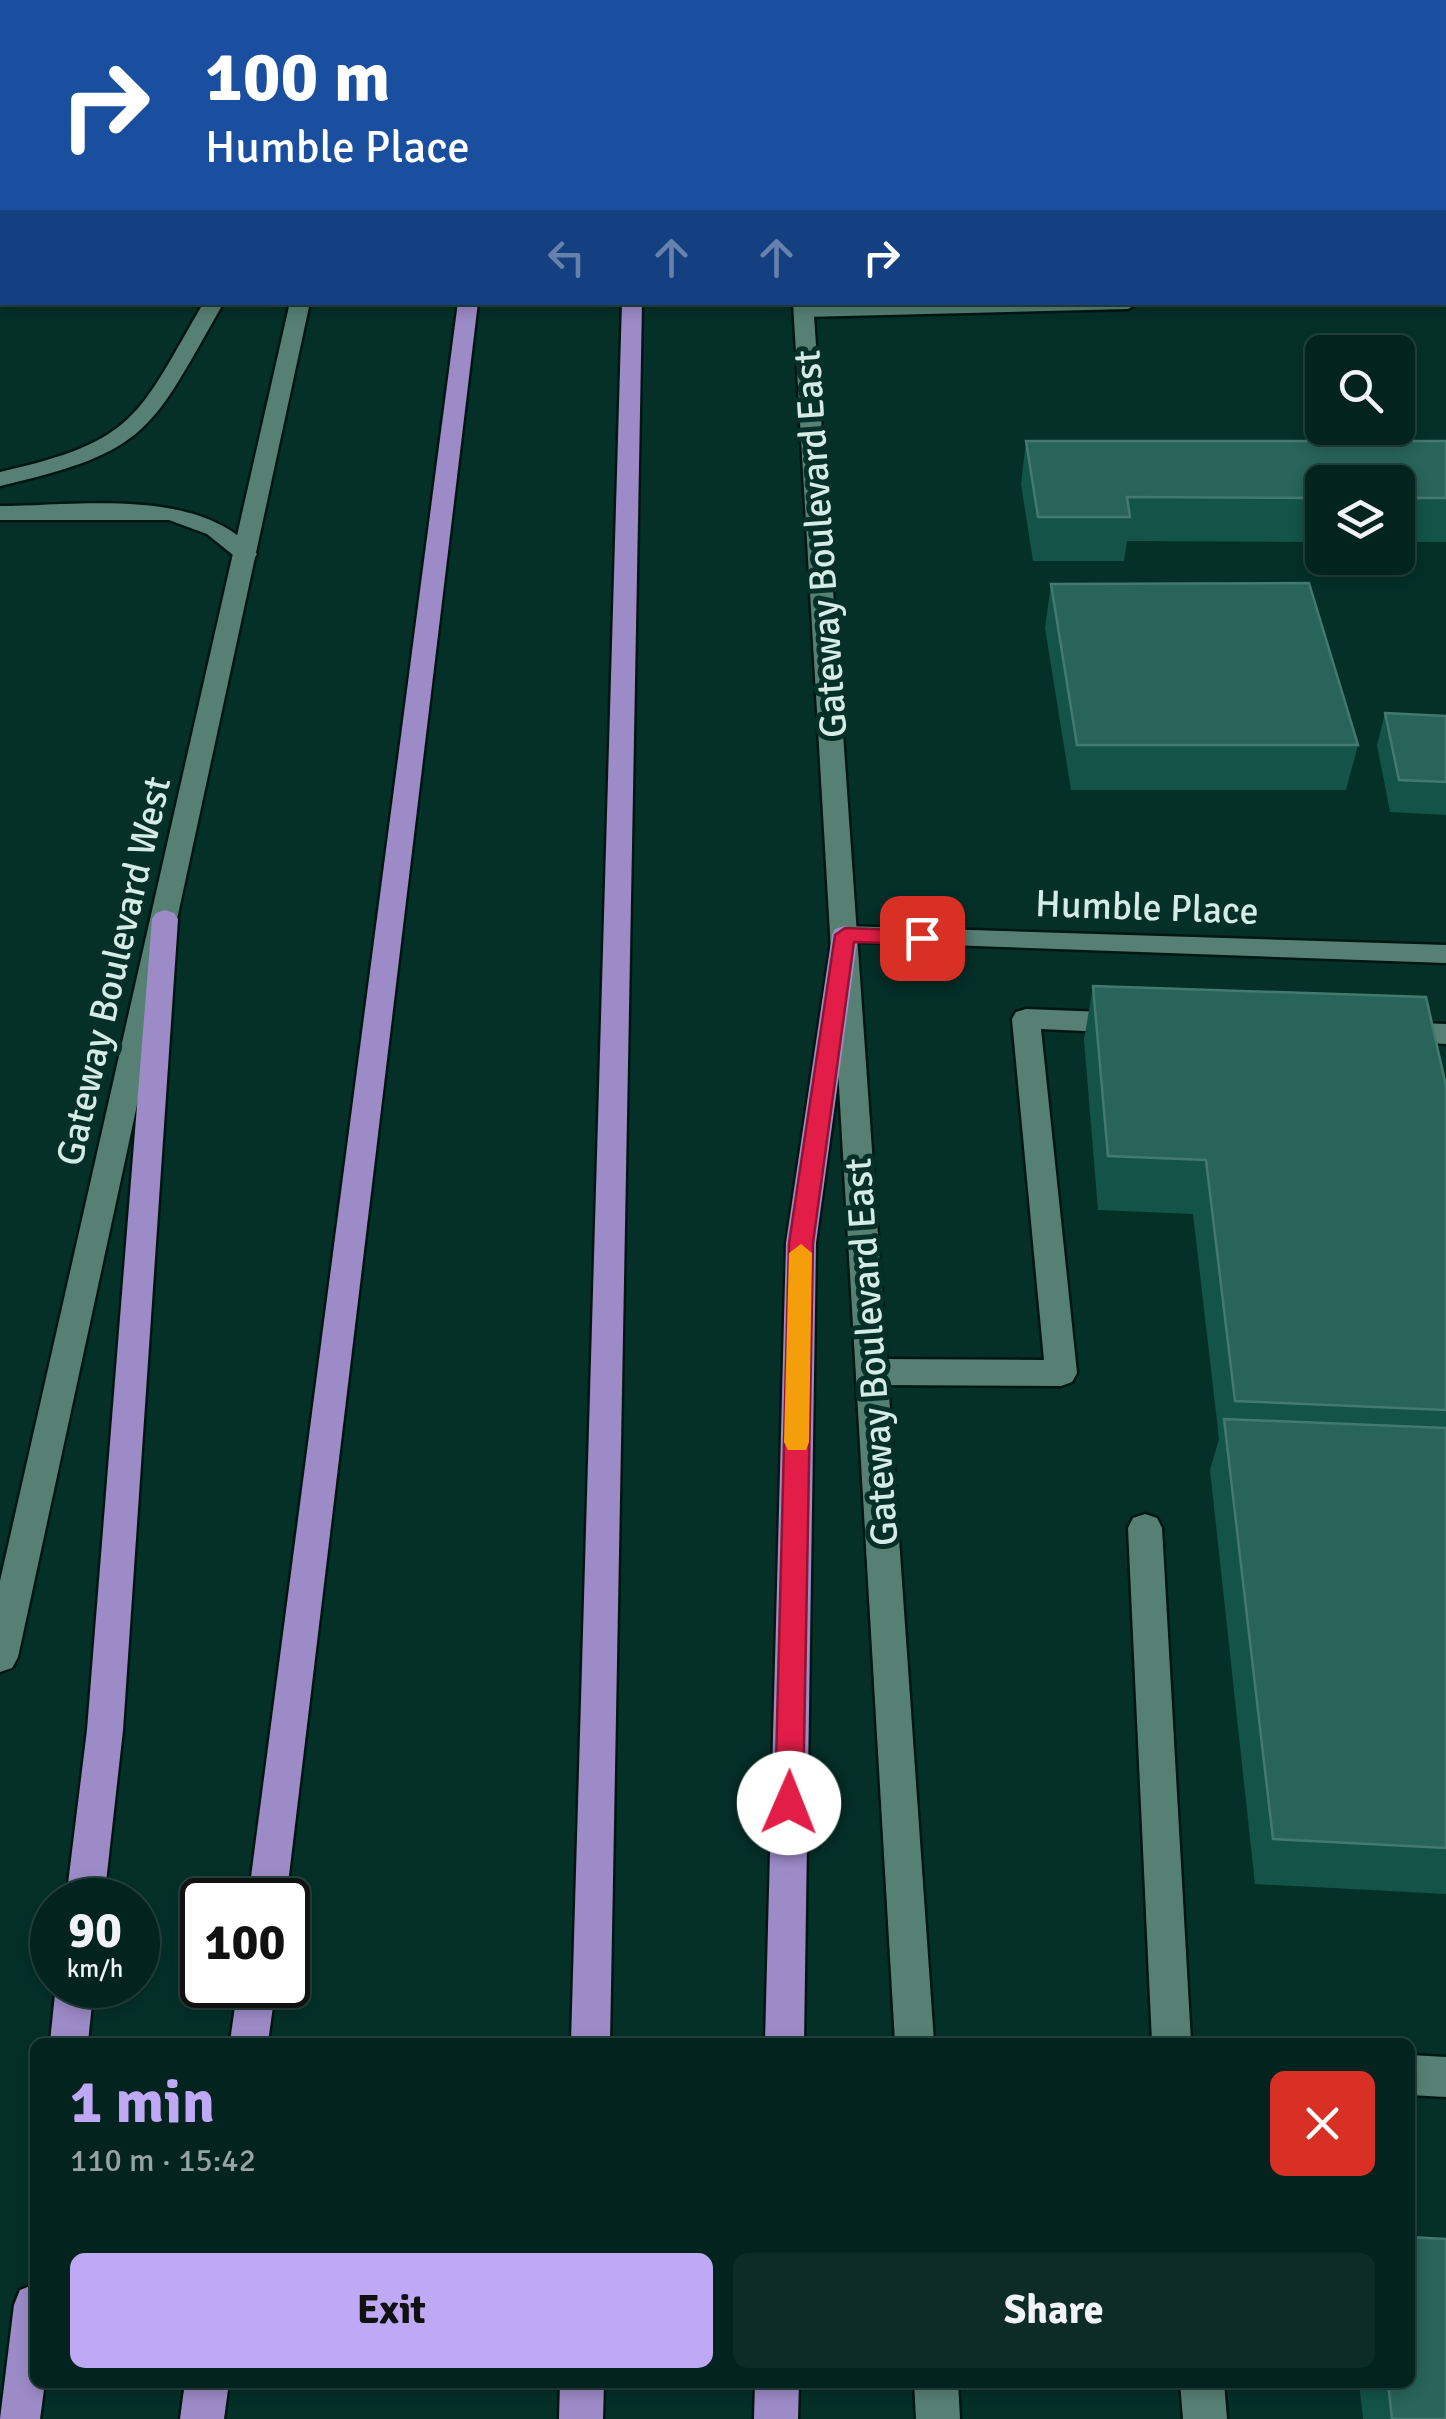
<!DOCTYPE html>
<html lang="en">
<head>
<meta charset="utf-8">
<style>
	:root { --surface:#03241e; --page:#0d2c27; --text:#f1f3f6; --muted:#97a4a4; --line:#24413c; --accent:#bfa8f4 }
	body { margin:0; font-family:Signika,sans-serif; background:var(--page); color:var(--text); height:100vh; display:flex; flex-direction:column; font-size:38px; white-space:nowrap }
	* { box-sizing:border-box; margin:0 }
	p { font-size:32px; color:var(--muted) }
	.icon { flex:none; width:55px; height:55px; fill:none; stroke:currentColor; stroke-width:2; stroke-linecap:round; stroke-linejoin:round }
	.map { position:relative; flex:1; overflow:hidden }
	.sheet { position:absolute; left:30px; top:2038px; width:1385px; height:350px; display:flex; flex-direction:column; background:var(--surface); border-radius:15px; box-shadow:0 5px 15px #0003,0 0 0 2px var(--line) }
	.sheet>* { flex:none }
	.hud { position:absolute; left:0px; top:0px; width:1448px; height:305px; box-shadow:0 5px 15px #0003,0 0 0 2px var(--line); background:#1a4fa0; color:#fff; overflow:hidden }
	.buttons { position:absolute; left:1305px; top:335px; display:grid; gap:20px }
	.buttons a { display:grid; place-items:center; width:110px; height:110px; border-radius:15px; background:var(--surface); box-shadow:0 5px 15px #0003,0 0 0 2px var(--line); font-size:50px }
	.speed { position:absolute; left:30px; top:1878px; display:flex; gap:20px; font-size:50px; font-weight:700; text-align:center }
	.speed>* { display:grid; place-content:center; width:130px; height:130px; border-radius:50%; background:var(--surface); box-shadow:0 5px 15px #0003,0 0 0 2px var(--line); line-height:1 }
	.speed small { font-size:25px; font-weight:400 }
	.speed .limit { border:5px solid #111; border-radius:15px; background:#fff; color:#111 }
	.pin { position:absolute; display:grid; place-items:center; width:85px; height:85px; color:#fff; margin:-42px; border-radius:20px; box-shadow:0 5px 15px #0006 }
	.me { position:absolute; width:110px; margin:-55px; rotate:1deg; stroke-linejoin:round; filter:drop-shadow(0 0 8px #0008) }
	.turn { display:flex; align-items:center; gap:35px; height:210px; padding:0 40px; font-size:45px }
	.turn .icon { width:130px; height:130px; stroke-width:2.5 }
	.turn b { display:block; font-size:70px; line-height:85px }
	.lanes { display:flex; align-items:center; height:95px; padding:0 40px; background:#0003; justify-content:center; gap:50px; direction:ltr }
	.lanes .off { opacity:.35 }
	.round { display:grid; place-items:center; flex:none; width:105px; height:105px; border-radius:15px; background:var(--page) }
	.overview { display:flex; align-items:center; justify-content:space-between; height:170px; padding:0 40px }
	h1 { font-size:60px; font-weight:800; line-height:75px; color:var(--accent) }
	.cta { display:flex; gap:20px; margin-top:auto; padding:20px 40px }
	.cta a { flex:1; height:115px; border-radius:15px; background:var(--accent); color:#111; font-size:40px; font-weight:800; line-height:115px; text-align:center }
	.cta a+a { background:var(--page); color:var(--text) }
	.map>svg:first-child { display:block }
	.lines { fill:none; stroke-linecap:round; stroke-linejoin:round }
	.service-casing { stroke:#001711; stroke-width:5 }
	.minor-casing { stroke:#001711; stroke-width:5 }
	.secondary-casing { stroke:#001711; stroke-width:5 }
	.motorway-casing { stroke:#001711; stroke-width:5 }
	.service { fill:#578075; fill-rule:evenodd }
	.minor { fill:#578075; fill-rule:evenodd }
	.secondary { fill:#578075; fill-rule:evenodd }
	.motorway { fill:#9d8bc8; fill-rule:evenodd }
	.wall { fill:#135348 }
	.building { fill:#286459; stroke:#43796f; stroke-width:2.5 }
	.route { fill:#e11d48; stroke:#92132f; stroke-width:2.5 }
	.slow { fill:#f59e0b }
	.labels { text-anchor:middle; stroke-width:10; stroke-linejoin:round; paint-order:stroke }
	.street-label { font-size:38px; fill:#d5ebe5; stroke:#043028 }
</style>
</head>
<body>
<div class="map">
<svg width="1446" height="2419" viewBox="0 0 1446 2419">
	<rect width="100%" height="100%" fill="#043028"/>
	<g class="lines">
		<g class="service-casing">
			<g id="service">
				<polygon points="1045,0 1062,0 1063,2 1047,2"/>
				<polygon points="908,302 1138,302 1138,303 1128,309 804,317 794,311 804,305"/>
				<polygon points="1026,1009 1128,1013 1138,1016 1142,1023 1138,1030 1128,1033 1041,1029 1077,1373 1072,1382 1061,1386 872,1385 861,1381 856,1372 861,1363 872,1359 1044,1360 1012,1019 1016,1012"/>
				<polygon points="1394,1022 1446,1024 1446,1044 1384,1039 1380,1032 1384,1025"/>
				<polygon points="1145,1514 1157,1518 1162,1528 1191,2042 1152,2042 1128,1528 1133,1518"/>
				<polygon points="1410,2055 1446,2057 1446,2097 1410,2095"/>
				<polygon points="1180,2382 1224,2382 1227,2419 1183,2419"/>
			</g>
		</g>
		<g class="minor-casing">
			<g id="minor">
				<rect x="1445" y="45" width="1" height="10"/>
				<path d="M 204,302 L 224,302 C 150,431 151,451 0,486 L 0,472 C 137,441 137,417 204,302 Z"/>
				<path d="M 0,506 C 79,506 202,486 257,554 L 254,559 L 238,559 L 207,534 L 169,520 L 0,520 Z"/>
				<polygon points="845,926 1446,945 1446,963 835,941 832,935 835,929"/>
			</g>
		</g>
		<g class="secondary-casing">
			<g id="secondary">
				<rect x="771" y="0" width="16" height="2"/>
				<polygon points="290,302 310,302 18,1657 12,1668 0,1672 0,1581"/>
				<polygon points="793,302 813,302 934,2042 895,2042"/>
				<polygon points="914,2382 958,2382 960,2419 916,2419"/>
			</g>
		</g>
		<g class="motorway-casing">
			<g id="motorway">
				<rect x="498" y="0" width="16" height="2"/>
				<rect x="631" y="0" width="16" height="2"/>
				<polygon points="458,302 478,302 286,1900 248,1900"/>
				<polygon points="622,302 642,302 610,2042 571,2042"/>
				<polygon points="165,910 174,913 178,919 123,1730 104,1900 66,1900 87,1730 152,919 156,913"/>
				<polygon points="845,926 855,929 858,935 816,1243 804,2042 765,2042 786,1243 832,935 835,929"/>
				<polygon points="56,1985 94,1985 88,2042 50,2042"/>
				<polygon points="238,1985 276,1985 268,2042 230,2042"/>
				<polygon points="35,2284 35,2382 45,2382 40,2419 0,2419 14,2305 20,2290"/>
				<polygon points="185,2382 229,2382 224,2419 180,2419"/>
				<polygon points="560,2382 604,2382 603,2419 559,2419"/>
				<polygon points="755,2382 799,2382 798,2419 754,2419"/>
			</g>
		</g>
		<use href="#service" class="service"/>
		<use href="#minor" class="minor"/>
		<use href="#secondary" class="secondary"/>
		<use href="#motorway" class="motorway"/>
	</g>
	<g class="wall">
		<polygon points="1026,441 1446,441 1446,542 1398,542 1398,482 1322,482 1322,542 1127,541 1124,561 1033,561 1021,484"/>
		<polygon points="1051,584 1358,745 1346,790 1071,790 1045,628"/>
		<polygon points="1385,713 1446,716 1446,815 1390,812 1377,745"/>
		<polygon points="1093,986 1446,1086 1446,1894 1255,1884 1210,1470 1219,1439 1193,1214 1098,1210 1084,1040"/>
		<polygon points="1359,2382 1410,2382 1446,2419 1363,2419"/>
	</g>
	<g class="building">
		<polygon points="1026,441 1446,441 1446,498 1398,498 1398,482 1322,482 1322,498 1127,497 1130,517 1038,517"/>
		<polygon points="1309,583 1358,745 1077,745 1051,584"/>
		<polygon points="1385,713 1446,716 1446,782 1399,780"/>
		<polygon points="1093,986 1426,997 1446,1086 1446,1410 1235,1401 1206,1160 1108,1156"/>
		<polygon points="1224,1419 1446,1428 1446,1848 1273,1839"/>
		<polygon points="1410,2237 1446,2239 1446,2419 1392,2419 1388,2382 1410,2382"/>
	</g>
	<polygon class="route" points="845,928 922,931 932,938 922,944 854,942 813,1243 803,1803 799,1812 789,1816 779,1812 775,1803 789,1243 835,935"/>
	<polygon class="slow" points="801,1244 812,1253 809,1442 806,1450 788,1450 784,1442 789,1253"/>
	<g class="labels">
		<g class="street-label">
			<text transform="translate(820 544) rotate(-94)" y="13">Gateway Boulevard East</text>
			<text transform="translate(1147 907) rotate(2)" y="13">Humble Place</text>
			<text transform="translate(113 971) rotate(-77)" y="13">Gateway Boulevard West</text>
			<text transform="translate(871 1352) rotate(-94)" y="13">Gateway Boulevard East</text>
		</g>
	</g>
</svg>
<div class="buttons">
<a><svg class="icon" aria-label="search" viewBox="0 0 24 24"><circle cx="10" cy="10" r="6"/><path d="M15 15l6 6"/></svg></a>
<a><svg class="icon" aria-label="layers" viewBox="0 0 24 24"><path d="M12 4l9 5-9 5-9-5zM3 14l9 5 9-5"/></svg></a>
</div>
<div class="speed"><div>90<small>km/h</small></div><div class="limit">100</div></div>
<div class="pin" style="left:922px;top:938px;background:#d93025"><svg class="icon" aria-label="arrive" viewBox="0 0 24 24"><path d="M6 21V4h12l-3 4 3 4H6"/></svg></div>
<svg class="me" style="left:789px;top:1803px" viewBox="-20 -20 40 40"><circle r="19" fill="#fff"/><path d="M0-13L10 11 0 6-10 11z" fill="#e11d48"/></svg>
<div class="hud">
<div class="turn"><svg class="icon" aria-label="right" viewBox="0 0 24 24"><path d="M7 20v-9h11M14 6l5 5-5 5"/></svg><div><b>100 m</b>Humble Place</div></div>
<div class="lanes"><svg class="icon off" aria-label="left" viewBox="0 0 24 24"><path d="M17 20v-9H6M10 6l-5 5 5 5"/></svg><svg class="icon off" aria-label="ahead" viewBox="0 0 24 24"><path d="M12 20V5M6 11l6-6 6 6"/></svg><svg class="icon off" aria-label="ahead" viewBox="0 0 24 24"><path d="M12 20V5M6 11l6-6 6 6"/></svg><svg class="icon" aria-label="right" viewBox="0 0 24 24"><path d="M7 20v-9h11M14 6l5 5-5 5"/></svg></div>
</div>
<section class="sheet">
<div class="overview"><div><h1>1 min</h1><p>110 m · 15:42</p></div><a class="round" style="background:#d93025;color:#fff"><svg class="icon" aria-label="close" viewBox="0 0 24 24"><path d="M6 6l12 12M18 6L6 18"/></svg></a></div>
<div class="cta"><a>Exit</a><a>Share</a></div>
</section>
</div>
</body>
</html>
